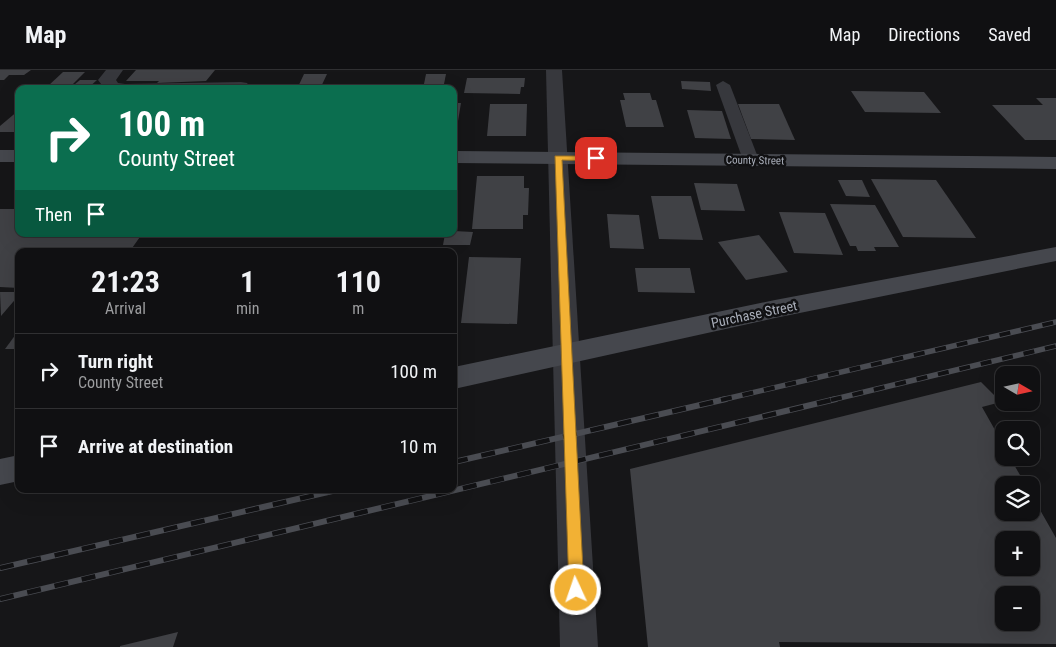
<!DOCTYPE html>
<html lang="en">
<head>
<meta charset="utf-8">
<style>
	:root { --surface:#101012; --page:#1e1e20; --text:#f1f3f6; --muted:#9c9d9f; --line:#303032 }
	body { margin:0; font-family:"Roboto Condensed",sans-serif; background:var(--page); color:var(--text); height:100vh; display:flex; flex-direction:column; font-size:19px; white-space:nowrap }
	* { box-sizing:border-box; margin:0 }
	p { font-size:16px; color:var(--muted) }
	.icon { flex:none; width:28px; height:28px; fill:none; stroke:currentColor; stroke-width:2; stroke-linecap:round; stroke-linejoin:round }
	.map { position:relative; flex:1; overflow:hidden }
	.side { position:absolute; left:15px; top:178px; width:442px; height:245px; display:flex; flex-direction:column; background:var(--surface); border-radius:10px; box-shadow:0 5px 20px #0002,0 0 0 1px var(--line) }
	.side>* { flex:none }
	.hud { position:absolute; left:15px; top:15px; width:442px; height:152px; border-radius:10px; box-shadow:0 5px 20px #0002,0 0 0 1px var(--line); background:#0b6e4f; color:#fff; overflow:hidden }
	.needle { width:32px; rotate:99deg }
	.buttons { position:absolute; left:995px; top:296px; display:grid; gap:10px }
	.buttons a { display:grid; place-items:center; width:45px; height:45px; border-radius:10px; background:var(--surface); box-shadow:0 5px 20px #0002,0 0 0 1px var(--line); font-size:25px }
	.pin { position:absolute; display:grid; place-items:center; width:42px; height:42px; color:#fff; margin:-21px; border-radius:10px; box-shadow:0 2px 8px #0006 }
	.me { position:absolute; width:55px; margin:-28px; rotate:357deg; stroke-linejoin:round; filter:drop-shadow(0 0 4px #0008) }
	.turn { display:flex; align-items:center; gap:18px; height:105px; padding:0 20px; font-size:22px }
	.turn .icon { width:65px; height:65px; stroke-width:2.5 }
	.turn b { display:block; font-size:35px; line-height:42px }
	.then { display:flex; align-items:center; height:48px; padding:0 20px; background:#0003; gap:10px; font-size:19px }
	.eta { display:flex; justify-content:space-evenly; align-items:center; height:85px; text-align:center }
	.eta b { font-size:30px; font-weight:700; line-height:35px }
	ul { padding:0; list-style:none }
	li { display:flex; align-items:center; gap:15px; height:75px; padding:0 20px; border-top:1px solid var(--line) }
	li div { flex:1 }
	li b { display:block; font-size:19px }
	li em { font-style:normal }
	header { display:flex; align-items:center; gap:30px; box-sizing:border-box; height:70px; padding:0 25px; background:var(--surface); border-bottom:1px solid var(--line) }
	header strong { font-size:24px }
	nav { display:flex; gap:28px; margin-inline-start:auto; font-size:18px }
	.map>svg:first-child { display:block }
	.building { fill:#404145; fill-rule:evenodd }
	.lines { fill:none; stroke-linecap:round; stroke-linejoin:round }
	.service { fill:#37383d; fill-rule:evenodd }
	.minor { fill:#37383d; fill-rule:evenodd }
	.tertiary { fill:#37383d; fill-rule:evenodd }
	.secondary { fill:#45474d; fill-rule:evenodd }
	.rail-far1-casing { stroke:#4a4c52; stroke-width:5.5 }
	.rail-casing { stroke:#4a4c52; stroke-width:6 }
	.rail-far1 { stroke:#111113; stroke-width:4; stroke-dasharray:11; stroke-linecap:butt }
	.rail { stroke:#111113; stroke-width:4.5; stroke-dasharray:14; stroke-linecap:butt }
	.route { fill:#f2b134; stroke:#9d7322 }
	.labels { text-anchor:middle; stroke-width:5; stroke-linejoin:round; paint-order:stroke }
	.far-street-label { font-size:11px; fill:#a8adb8; stroke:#111113 }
	.street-label { font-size:14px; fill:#a8adb8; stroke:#111113 }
</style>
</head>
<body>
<header>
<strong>Map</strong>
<nav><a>Map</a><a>Directions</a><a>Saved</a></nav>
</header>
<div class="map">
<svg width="1056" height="577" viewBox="0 0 1056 577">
	<rect width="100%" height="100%" fill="#161618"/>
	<g class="building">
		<polygon points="0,0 31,0 24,5 9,5 4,10 0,10"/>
		<polygon points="136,0 215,0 206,11 157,13 159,11 126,11"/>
		<polygon points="63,2 85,2 70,17 47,17"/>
		<polygon points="304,4 327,4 320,19 297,19"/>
		<polygon points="426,4 446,4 444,14 424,14"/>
		<polygon points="467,8 525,8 524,17 521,17 520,24 464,23"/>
		<polygon points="80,10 97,10 87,19 69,19"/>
		<polygon points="681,11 710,12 711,21 682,19"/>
		<polygon points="851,21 924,22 941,43 865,42"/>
		<polygon points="623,23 650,23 652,30 656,30 664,57 626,57 620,30 625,30"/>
		<polygon points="1036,28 1056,28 1056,70 1025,70 992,35 1043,35"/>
		<polygon points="454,33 461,33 456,63 454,63"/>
		<polygon points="490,34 527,34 526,66 487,66"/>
		<polygon points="738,34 779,34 795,70 751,69"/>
		<polygon points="19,40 19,62 0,62 0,56"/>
		<polygon points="687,40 722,41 731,69 695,68"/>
		<polygon points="477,106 524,106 524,118 529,118 528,145 523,145 523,159 472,159"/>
		<polygon points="871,109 936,110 976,168 903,167"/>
		<polygon points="838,110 862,110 870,127 846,126"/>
		<polygon points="694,113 737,114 745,141 701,140"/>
		<polygon points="651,126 691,126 703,170 659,169"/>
		<polygon points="830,134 875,135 899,177 874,177 876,181 858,181 856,176 850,176"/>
		<polygon points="0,139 19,139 19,164 142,164 130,181 19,181 19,218 0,217"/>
		<polygon points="779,142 825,143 843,185 794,183"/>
		<polygon points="607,144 639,145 644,179 610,178"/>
		<polygon points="454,161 473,162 470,175 443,175 445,164 454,164"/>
		<polygon points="759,165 788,202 746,210 718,172"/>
		<polygon points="469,187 521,188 517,254 461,253"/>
		<polygon points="635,198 690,198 695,223 638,222"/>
		<polygon points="0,222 19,222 19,225 1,246"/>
		<polygon points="19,260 19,279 5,279"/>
		<path d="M 981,312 L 1001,332 L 982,337 L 1004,376 L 1004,388 L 1010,388 L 1026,415 L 1004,415 L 1004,442 L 1031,442 L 1031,424 L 1056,468 L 1056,574 L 779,572 L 780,577 L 648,577 L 630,399 ZM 1004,470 L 1031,470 L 1031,498 L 1004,498 ZM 1004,525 L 1031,525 L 1031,552 L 1004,552 Z"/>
		<polygon points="178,562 173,577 120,577 120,576"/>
	</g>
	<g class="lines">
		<polygon class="service" points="723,11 730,15 759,90 757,93 745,93 743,90 716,15"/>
		<polygon class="minor" points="106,0 123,0 116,10 118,13 125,14 241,12 247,13 250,17 248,19 105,19 98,10"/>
		<polygon class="tertiary" points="546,0 562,0 598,577 560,577"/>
		<g class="secondary">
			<rect x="0" y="80" width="19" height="12"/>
			<polygon points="454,81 1056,87 1056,99 454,93"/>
			<polygon points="1056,177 1056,191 775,248 454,319 454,297 775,230"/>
			<polygon points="19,385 19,411 0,415 0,389"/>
		</g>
		<g class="rail-far1-casing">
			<g id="rail-far1">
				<polyline points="721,330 1056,252"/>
				<polyline points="831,330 1056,276"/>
			</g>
		</g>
		<g class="rail-casing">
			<g id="rail">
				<polyline points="454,392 726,329"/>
				<polyline points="0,498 341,419"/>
				<polyline points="0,529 836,329"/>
			</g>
		</g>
		<use href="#rail-far1" class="rail-far1"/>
		<use href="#rail" class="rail"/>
	</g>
	<polygon class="route" points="555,86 596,86 600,88 596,91 562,90 584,520 582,525 576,527 571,525 569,520"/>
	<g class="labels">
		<g class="far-street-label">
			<text transform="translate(755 90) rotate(1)" y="4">County Street</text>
		</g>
		<g class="street-label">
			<text transform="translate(754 244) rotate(-12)" y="5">Purchase Street</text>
		</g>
	</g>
</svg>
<div class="buttons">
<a><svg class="needle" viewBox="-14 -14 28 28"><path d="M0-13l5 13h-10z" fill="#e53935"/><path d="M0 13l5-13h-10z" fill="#9c9d9f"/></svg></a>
<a><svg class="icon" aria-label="search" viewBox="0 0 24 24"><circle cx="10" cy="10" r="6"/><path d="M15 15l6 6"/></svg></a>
<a><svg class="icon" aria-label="layers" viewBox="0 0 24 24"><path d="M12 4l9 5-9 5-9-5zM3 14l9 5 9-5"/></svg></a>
<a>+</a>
<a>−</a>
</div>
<div class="pin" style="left:596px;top:88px;background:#d93025"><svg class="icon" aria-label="arrive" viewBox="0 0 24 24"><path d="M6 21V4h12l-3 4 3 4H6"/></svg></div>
<svg class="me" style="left:576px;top:520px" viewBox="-20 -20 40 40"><circle r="17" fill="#f2b134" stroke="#fff" stroke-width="3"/><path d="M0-11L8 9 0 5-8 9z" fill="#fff"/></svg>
<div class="hud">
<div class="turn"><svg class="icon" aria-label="right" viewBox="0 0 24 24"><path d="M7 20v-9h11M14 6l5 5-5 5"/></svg><div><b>100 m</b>County Street</div></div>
<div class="then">Then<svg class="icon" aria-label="arrive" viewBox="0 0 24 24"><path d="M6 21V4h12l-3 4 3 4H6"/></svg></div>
</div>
<section class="side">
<div class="eta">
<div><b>21:23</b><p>Arrival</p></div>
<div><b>1</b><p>min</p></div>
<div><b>110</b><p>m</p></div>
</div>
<ul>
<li><svg class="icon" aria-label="right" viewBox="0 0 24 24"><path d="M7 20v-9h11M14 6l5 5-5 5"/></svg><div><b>Turn right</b><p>County Street</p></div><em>100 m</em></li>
<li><svg class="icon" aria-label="arrive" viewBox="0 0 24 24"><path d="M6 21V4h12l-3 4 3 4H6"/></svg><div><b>Arrive at destination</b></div><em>10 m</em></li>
</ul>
</section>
</div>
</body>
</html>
